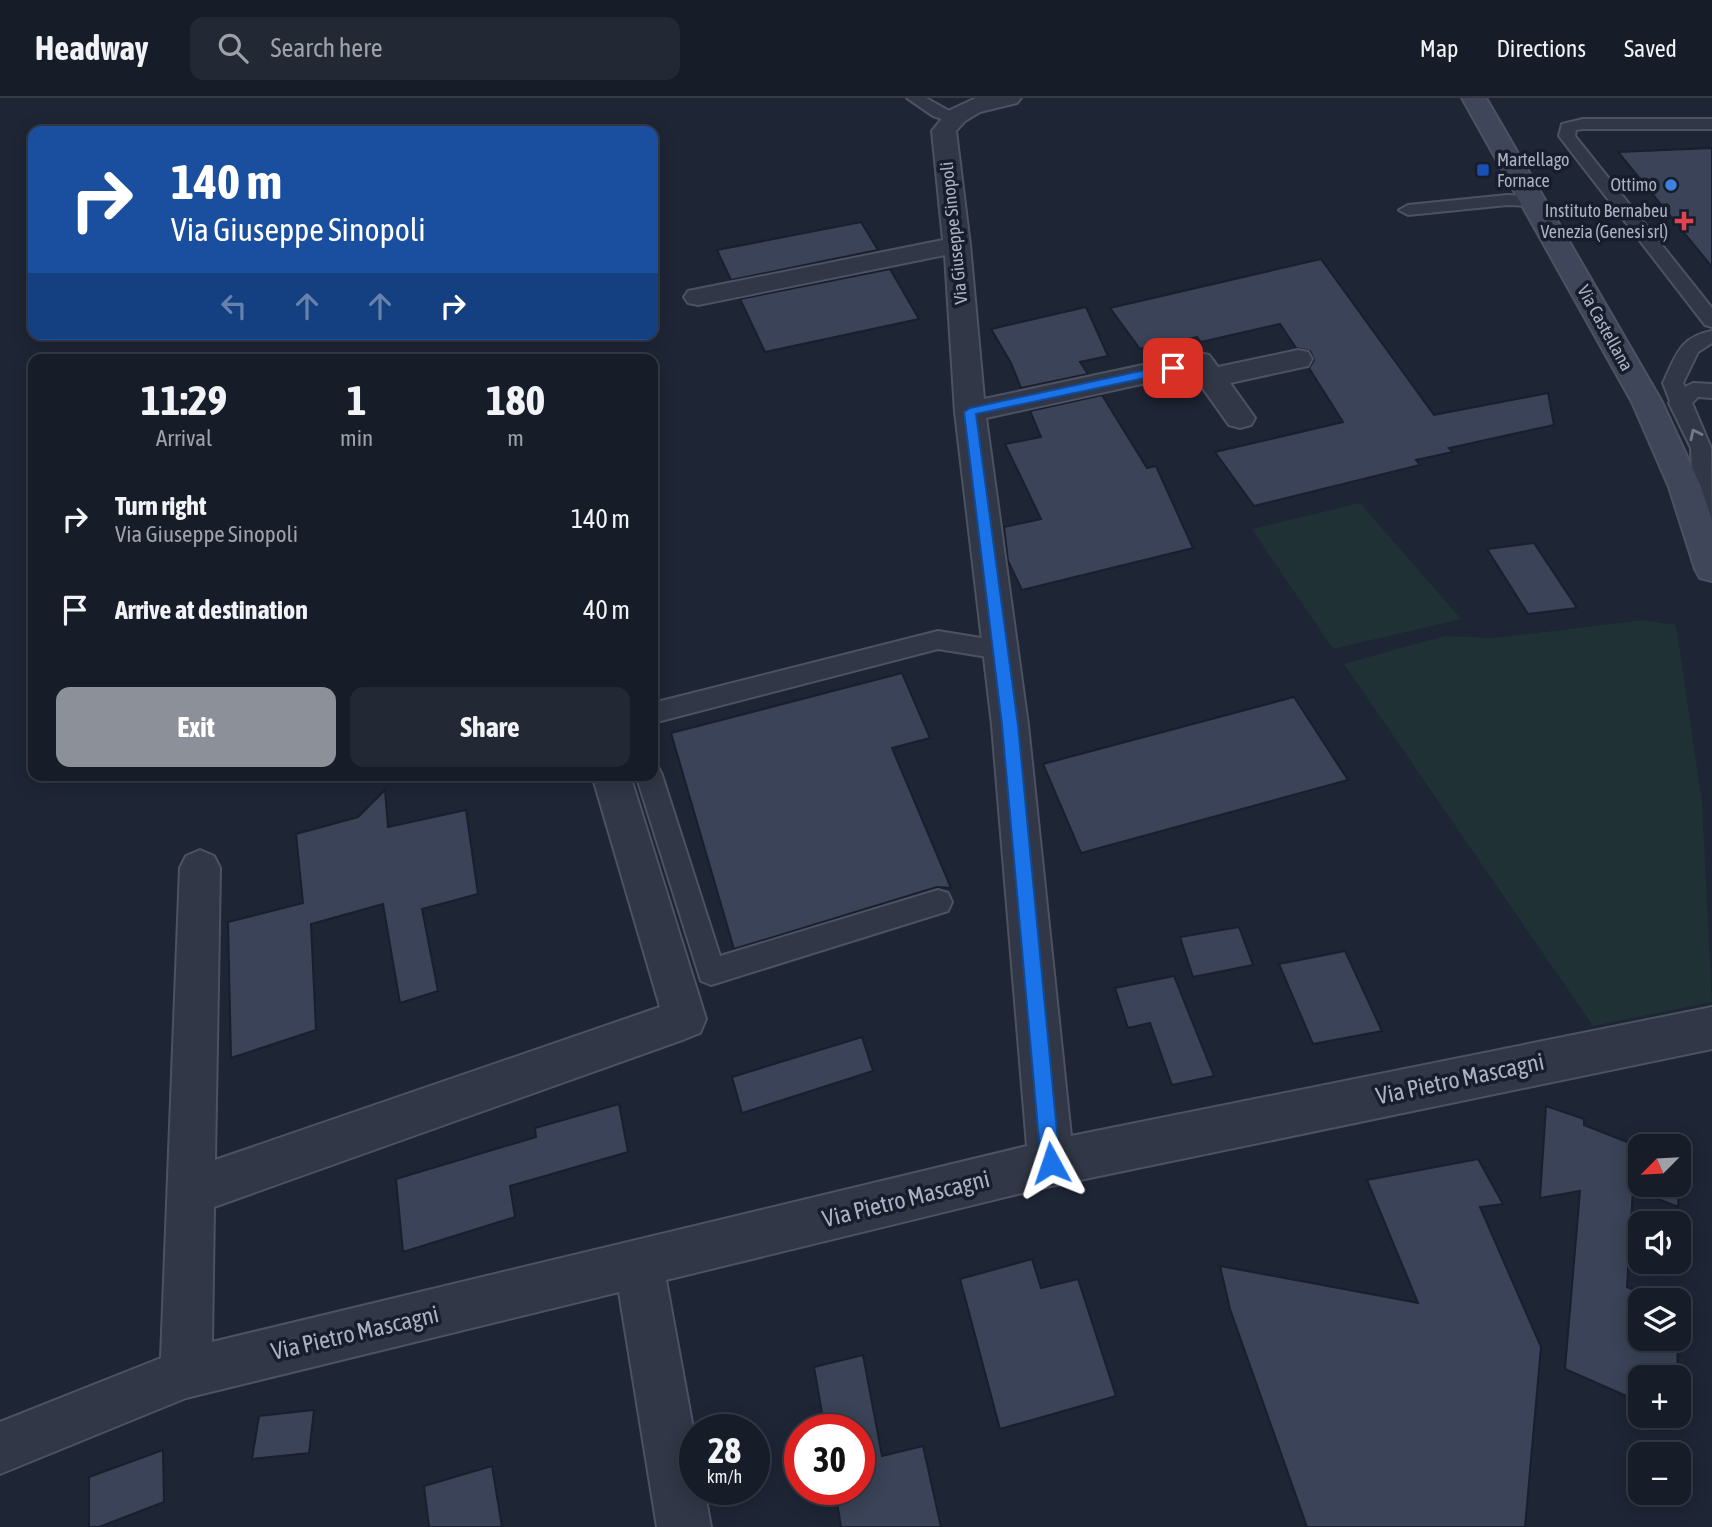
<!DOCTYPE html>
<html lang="en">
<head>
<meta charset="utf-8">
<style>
	:root { --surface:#161c28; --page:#232934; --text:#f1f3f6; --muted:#9ea1a8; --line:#353a45; --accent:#8c9099 }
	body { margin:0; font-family:"Asap Condensed",sans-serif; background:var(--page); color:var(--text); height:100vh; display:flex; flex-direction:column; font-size:26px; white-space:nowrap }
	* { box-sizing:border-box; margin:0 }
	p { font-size:23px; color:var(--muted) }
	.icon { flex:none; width:38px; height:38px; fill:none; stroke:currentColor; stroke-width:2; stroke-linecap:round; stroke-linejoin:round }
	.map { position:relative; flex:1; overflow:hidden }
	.side { position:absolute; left:28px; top:256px; width:630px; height:427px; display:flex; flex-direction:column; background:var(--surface); border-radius:14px; box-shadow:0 4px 18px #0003,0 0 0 2px var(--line) }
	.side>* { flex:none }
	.banner { position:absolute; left:28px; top:28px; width:630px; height:214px; border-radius:14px; box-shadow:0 4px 18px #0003,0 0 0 2px var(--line); background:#1a4fa0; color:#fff; overflow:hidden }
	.needle { width:46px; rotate:246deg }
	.tools { position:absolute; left:1628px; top:1036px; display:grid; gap:14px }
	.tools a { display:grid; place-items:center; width:63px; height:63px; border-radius:14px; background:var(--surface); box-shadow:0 4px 18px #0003,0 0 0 2px var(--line); font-size:35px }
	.speed { position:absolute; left:679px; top:1316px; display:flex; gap:14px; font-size:35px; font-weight:700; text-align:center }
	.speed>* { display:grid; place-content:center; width:91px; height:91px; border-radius:50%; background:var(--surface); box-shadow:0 4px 18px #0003,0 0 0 2px var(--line); line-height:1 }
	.speed small { font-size:18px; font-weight:400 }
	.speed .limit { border:10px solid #d22; background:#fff; color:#111 }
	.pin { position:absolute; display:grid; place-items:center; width:60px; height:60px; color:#fff; margin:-30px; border-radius:14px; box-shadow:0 4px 10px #0006 }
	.me { position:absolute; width:77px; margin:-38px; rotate:355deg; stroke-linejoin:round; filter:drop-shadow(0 0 5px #0008) }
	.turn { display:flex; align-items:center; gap:24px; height:147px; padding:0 28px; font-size:32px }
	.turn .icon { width:91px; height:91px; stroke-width:2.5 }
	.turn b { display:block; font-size:49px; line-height:60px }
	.lanes { display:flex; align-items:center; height:66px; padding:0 28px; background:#0003; justify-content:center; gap:35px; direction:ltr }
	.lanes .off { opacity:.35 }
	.eta { display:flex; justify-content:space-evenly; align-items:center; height:119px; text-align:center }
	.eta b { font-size:42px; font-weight:700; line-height:49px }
	.button { display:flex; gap:14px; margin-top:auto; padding:14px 28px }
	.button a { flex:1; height:80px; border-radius:14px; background:var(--accent); color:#fff; font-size:28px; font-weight:700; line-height:80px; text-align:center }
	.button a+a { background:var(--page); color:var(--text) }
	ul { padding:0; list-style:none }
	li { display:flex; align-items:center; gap:21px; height:91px; padding:0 28px }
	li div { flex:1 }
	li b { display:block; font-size:26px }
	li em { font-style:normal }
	header { display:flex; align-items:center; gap:42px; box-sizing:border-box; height:98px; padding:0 35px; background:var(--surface); border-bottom:2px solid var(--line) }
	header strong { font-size:33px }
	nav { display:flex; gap:38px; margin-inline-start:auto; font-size:24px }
	.search { width:490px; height:63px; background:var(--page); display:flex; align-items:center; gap:18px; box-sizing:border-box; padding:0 24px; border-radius:14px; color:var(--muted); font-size:26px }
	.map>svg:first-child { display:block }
	.green { fill:#203136 }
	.building { fill:#3a4357; stroke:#191f2c; stroke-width:2 }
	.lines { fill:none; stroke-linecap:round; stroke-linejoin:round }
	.lane-casing { stroke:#4c5261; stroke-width:4 }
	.street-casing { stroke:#4c5261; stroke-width:4 }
	.secondary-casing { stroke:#4c5261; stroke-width:4 }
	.lane { fill:#313746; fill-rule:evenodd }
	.street { fill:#313746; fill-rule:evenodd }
	.secondary { fill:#3f4659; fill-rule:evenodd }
	.oneway { stroke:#747a8b }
	.route { fill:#1a73e8; stroke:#114b97; stroke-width:2 }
	.transit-dot { fill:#1a4fb4; stroke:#171d2a; stroke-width:2.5 }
	.shop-dot { fill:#3f7fe0; stroke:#171d2a; stroke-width:2.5 }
	.health-dot { fill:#e0444e; stroke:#171d2a; stroke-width:2.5 }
	.labels { text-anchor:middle; stroke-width:7; stroke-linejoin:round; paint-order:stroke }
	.far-poi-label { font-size:18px; fill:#abb1c4; stroke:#171d2a; text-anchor:end }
	.far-street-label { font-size:18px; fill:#abb1c4; stroke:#171d2a }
	.near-street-label { font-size:24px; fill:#abb1c4; stroke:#171d2a }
</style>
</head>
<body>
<header>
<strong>Headway</strong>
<div class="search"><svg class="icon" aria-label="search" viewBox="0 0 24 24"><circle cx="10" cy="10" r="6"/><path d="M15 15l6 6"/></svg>Search here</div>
<nav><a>Map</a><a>Directions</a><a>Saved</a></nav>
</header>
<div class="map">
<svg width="1712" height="1429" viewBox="0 0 1712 1429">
	<rect width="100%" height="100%" fill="#1e2535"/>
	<g class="green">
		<polygon points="1360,405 1461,521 1333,551 1252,431"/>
		<polygon points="1643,522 1676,527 1702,705 1712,904 1593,928 1344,566 1444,538 1494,540"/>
	</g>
	<g class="building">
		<polygon points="1712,50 1712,169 1618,54"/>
		<polygon points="861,124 878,152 731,182 717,152"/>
		<polygon points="1321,161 1434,317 1548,295 1554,327 1449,350 1453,354 1416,362 1420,367 1254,408 1215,354 1343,324 1309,270 1314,262 1310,253 1296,250 1280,226 1201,244 1197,239 1140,251 1110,210"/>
		<polygon points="890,171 919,221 765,254 740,201"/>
		<polygon points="1086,209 1108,258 1080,264 1088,276 1021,290 1011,265 991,231"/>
		<polygon points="1102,297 1147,370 1156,368 1193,450 1022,492 1008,463 1004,429 1041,421 1005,346 1041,339 1030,313"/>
		<polygon points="1534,445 1577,510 1528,516 1487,451"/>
		<polygon points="902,575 930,640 892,650 951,790 937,789 734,851 671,635"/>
		<polygon points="1294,599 1348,682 1081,755 1043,666"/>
		<polygon points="385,692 388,729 466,712 478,796 422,811 438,893 400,905 383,806 311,826 316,932 231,960 228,824 303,805 296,736 358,719"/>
		<polygon points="1239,829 1253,867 1193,879 1180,839"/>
		<polygon points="1345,853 1382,933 1313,946 1279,866"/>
		<polygon points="1174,878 1214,978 1172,987 1150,925 1128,930 1115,890"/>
		<polygon points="862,939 873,973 742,1015 732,979"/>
		<polygon points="619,1006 628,1054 510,1088 515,1119 403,1154 396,1081 536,1039 535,1030"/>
		<polygon points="1546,1008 1584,1021 1584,1027 1640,1049 1640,1087 1678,1087 1680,1064 1678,1109 1633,1091 1627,1189 1659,1202 1640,1202 1640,1241 1678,1241 1677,1279 1640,1279 1640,1304 1565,1271 1580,1093 1540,1100"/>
		<polygon points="1478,1061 1503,1106 1480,1109 1541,1249 1525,1429 1307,1429 1230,1211 1220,1168 1418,1205 1367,1082"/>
		<polygon points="1032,1161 1041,1190 1078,1181 1116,1298 1000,1331 960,1181"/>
		<polygon points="863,1257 882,1358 923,1348 941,1429 841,1429 835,1391 859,1391 859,1332 825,1332 814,1269"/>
		<polygon points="314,1312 309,1355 252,1361 259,1318"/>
		<polygon points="163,1352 164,1404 99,1429 89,1429 89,1379"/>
		<polygon points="492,1368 502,1429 429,1429 424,1388"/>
	</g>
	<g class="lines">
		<g class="lane-casing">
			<g id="lane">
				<polygon points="907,0 926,0 960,19 952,24 933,18"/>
				<polygon points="1583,21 1712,21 1712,31 1583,31 1576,32 1575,38 1712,210 1712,229 1705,227 1559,38 1562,26"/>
				<polygon points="1507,97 1534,98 1543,103 1534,108 1507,107 1408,117 1399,112 1408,107"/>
				<path d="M 1712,233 L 1712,245 L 1698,254 L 1683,285 L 1685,289 L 1693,285 L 1712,286 L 1712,300 L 1698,299 L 1692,305 L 1711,350 L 1712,435 L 1705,437 L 1697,435 L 1694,429 L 1691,350 L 1669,305 L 1670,303 L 1663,285 C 1676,258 1679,239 1712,233 Z"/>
				<polygon points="938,533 1000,543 1008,545 1012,552 1008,559 1000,561 938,551 653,625 653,605"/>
				<polygon points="653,668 658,669 662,677 720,858 938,792 948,795 952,804 948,813 711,887 701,883 636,677 653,677"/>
			</g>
		</g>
		<g class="street-casing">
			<polygon id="street" points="976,0 1021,0 1017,5 980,14 965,23 956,33 970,147 984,301 1199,255 1209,257 1218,269 1298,252 1308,254 1312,261 1308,268 1230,285 1255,320 1251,327 1240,330 1229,327 1192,275 986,320 1028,627 1071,1038 1712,909 1712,951 1051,1088 666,1182 695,1341 695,1391 704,1391 711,1429 657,1429 619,1194 186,1300 0,1376 0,1324 161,1260 180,770 186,758 200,752 214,758 220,770 215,1062 660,909 592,677 630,677 706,921 700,935 685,941 214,1109 212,1244 1027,1048 992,627 955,314 945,157 698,207 688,205 684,199 688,193 943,142 932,33 948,13"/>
		</g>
		<g class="secondary-casing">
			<polygon id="secondary" points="1462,0 1486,0 1662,304 1701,389 1712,422 1712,483 1700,480 1695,471 1669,389 1632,304"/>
		</g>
		<use href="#lane" class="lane"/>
		<use href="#street" class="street"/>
		<use href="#secondary" class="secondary"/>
	</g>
	<defs><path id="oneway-chevron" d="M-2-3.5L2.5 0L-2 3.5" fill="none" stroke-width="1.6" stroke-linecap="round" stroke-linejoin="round" transform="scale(1.75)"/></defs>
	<use class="oneway" href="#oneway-chevron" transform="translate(1695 336) rotate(-116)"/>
	<polygon class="route" points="1173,266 1179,270 1178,273 976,316 1018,627 1060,1065 1057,1072 1051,1075 1044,1072 1041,1065 1002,627 964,314 970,310"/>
	<rect class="transit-dot" x="1476" y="65" width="14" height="14" rx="3.5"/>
	<circle class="shop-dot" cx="1671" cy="87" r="7"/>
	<path class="health-dot" d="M1680.5 112.5h7v7h7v7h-7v7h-7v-7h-7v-7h7z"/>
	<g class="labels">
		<g class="far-poi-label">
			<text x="1497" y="68" text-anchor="start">Martellago<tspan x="1497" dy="21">Fornace</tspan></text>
			<text x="1657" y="93">Ottimo</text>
			<text x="1668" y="119">Instituto Bernabeu<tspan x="1668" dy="21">Venezia (Genesi srl)</tspan></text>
		</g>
		<g class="far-street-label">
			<text transform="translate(954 135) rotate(-96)" y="6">Via Giuseppe Sinopoli</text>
			<text transform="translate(1605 230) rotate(61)" y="6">Via Castellana</text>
		</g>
		<g class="near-street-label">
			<text transform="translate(1460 981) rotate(-12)" y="8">Via Pietro Mascagni</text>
			<text transform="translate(906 1101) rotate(-14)" y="8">Via Pietro Mascagni</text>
			<text transform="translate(355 1235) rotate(-13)" y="8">Via Pietro Mascagni</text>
		</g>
	</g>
</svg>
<div class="tools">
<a><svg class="needle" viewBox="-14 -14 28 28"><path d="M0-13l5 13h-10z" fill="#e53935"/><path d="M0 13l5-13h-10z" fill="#9ea1a8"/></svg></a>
<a><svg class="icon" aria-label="sound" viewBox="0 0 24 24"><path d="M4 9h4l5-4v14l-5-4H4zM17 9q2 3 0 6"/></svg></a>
<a><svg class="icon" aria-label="layers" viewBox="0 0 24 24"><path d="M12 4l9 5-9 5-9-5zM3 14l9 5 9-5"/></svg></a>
<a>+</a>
<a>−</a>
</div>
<div class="speed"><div>28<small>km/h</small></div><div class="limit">30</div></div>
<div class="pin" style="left:1173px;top:270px;background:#d93025"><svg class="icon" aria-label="arrive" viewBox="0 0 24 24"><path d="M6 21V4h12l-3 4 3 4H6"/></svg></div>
<svg class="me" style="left:1051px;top:1065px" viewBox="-20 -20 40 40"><path d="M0-17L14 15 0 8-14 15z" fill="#1a73e8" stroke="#fff" stroke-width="4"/></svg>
<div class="banner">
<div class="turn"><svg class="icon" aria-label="right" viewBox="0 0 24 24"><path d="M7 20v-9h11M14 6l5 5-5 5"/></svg><div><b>140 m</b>Via Giuseppe Sinopoli</div></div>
<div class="lanes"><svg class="icon off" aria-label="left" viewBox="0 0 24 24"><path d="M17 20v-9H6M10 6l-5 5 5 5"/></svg><svg class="icon off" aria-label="ahead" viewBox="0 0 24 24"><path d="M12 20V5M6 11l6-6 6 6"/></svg><svg class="icon off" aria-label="ahead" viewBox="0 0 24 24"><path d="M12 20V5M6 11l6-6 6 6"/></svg><svg class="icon" aria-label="right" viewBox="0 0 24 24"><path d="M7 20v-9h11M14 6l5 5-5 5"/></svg></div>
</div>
<section class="side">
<div class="eta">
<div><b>11:29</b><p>Arrival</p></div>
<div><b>1</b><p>min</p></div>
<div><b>180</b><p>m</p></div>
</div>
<ul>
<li><svg class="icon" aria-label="right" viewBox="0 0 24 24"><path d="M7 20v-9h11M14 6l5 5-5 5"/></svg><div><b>Turn right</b><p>Via Giuseppe Sinopoli</p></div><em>140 m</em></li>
<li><svg class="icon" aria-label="arrive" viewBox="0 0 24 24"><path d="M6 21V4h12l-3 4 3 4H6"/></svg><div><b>Arrive at destination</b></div><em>40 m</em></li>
</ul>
<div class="button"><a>Exit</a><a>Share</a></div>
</section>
</div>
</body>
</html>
